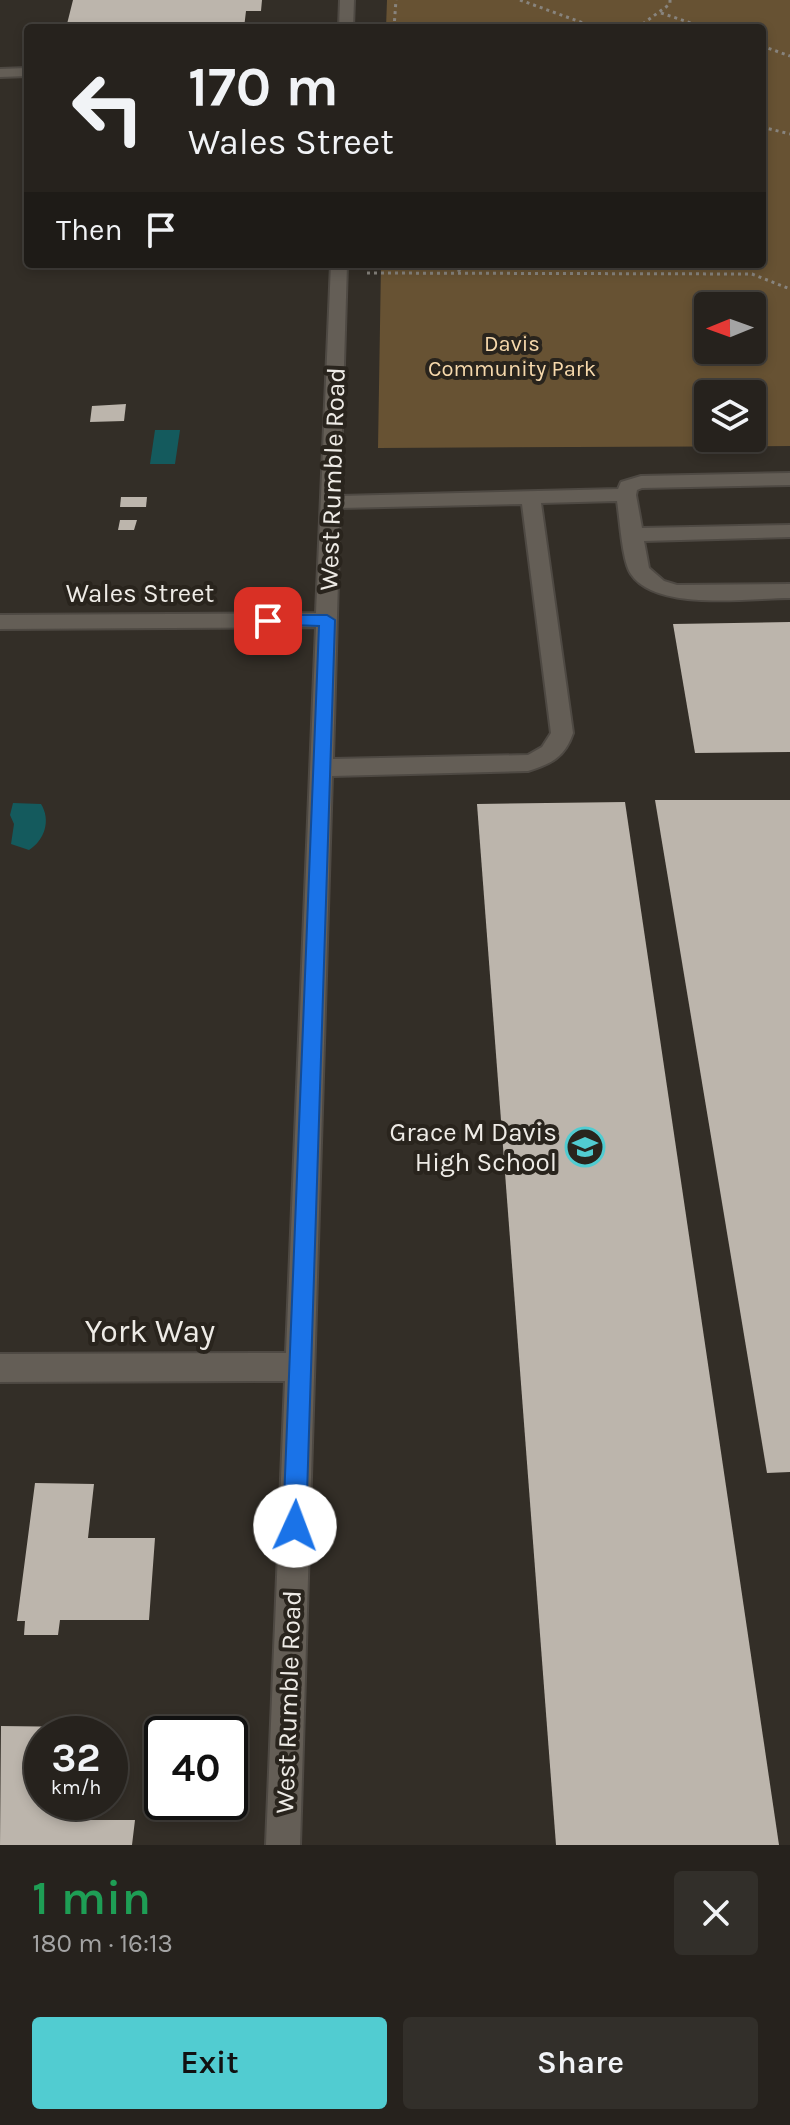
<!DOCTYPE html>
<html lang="en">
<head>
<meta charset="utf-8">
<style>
	:root { --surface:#26221d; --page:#322f2a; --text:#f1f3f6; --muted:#a4a4a4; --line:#423f3b; --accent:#51ccd1 }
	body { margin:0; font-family:Karla,sans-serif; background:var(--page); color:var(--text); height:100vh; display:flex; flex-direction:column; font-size:30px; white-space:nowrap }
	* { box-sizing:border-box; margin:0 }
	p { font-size:26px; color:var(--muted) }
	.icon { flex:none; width:44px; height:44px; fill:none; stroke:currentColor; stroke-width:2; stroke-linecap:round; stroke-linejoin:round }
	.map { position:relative; height:1845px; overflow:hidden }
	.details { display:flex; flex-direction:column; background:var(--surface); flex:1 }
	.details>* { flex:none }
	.banner { position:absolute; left:24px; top:24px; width:742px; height:244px; border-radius:8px; box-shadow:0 4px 12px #0003,0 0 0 2px var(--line); background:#26221d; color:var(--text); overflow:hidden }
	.needle { width:52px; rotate:269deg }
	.fabs { position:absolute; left:694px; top:292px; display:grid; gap:16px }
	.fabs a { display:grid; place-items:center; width:72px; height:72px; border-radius:8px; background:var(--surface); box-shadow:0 4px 12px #0003,0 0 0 2px var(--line); font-size:40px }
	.speed { position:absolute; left:24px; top:1716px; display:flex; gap:16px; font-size:40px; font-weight:700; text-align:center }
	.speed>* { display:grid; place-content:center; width:104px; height:104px; border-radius:50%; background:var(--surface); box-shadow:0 4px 12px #0003,0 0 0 2px var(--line); line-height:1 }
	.speed small { font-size:20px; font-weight:400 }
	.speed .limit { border:4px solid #111; border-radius:12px; background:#fff; color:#111 }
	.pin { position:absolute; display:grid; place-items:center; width:68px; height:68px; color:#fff; margin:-34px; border-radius:16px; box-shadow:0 4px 12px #0006 }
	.me { position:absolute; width:88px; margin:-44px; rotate:2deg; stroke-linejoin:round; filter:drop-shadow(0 0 6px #0008) }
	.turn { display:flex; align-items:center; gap:28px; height:168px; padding:0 32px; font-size:36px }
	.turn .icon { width:104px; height:104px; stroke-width:2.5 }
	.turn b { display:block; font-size:56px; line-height:68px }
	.then { display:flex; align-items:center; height:76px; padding:0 32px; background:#0003; gap:16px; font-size:30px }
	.round { display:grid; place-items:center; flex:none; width:84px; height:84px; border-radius:8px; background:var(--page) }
	.summary { display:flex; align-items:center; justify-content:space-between; height:136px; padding:0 32px }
	h1 { font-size:48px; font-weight:600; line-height:60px; color:#1e9e55 }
	.primary-button { display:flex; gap:16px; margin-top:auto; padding:16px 32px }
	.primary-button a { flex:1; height:92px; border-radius:8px; background:var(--accent); color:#111; font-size:32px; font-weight:600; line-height:92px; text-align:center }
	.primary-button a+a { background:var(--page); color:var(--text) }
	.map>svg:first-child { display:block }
	.green { fill:#675233; fill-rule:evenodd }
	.water { fill:#145a5d }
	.building { fill:#bcb5ac }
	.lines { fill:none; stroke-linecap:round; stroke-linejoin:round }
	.minor-casing { stroke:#4e4943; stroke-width:4 }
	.path { stroke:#88847e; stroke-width:3; stroke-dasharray:3 4; stroke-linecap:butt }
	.minor { fill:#645e56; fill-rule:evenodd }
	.route { fill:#1a73e8; stroke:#114b97; stroke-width:2 }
	.labels { text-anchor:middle; stroke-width:8; stroke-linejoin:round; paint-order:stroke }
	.far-park-label { font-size:22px; fill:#f7d9ac; stroke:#29241d }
	.street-label { font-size:26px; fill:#eeebe6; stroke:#29241d }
	.poi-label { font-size:26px; fill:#eeebe6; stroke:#29241d; text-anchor:end }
	.near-street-label { font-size:32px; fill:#eeebe6; stroke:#29241d }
</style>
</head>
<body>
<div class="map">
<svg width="790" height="1845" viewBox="0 0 790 1845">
	<rect width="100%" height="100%" fill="#332e27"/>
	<path class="green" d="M 387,0 L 790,0 L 790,446 L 378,448 L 381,264 L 762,264 L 762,28 L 386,28 ZM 752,306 L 752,350 L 708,350 L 708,306 ZM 708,394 L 752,394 L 752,438 L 708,438 Z"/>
	<g class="water">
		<polygon points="155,430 180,430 175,464 150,464"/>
		<path d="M 13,803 L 41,804 C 51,820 45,840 29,850 L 11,844 L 14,824 L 10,815 Z"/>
	</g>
	<g class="building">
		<polygon points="73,0 262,0 261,11 246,11 244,28 66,28"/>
		<polygon points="126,404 124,421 90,422 92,406"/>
		<polygon points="121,497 147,497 146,507 120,507"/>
		<polygon points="120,520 137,520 134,530 118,530"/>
		<polygon points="790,622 790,752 695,753 673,624"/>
		<polygon points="655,800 790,800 790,1472 767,1473"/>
		<polygon points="625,802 779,1845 556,1845 477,804"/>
		<polygon points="35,1483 94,1484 88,1538 155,1538 149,1620 60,1620 58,1635 24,1635 25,1621 17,1621"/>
		<polygon points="1,1726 81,1727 81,1734 42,1734 42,1802 73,1802 71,1820 135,1820 132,1845 0,1845"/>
	</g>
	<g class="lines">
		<g class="minor-casing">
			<g id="minor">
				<polygon points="340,0 354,0 353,28 339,28"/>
				<polygon points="28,68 28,76 0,77 0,69"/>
				<path d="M 331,264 L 347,264 L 340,496 L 618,489 L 621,482 L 641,476 L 790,473 L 790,485 L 642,488 L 637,490 L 636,495 L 642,528 L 790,525 L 790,537 L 644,541 L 649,568 L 664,581 L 677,585 L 790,584 L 790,598 C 750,598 656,612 631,574 C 622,561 620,519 617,501 L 541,503 L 573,733 C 565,757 551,764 528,771 L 332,776 L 300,1845 L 266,1845 L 285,1381 L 0,1382 L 0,1354 L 286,1353 L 316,627 L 0,629 L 0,615 L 316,613 ZM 522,504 L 551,733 L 542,747 L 528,755 L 333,759 L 340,508 Z"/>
			</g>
		</g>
		<g class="path">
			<polyline points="520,0 597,28"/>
			<polyline points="661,13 706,28"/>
			<polyline points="394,28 396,0"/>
			<polyline points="637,28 670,4 670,0"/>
			<polyline points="762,46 790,56"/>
			<polyline points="762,127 790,134"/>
			<polyline points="445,264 462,272"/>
			<polyline points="367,273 752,274 790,289"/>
		</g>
		<use href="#minor" class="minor"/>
	</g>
	<polygon class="route" points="268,615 327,615 335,620 306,1526 303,1534 295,1538 287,1534 283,1526 319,626 262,624 260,621"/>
	<defs>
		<g id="school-ring" transform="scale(2)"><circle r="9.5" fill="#29241d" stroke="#51ccd1" stroke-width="1.5"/><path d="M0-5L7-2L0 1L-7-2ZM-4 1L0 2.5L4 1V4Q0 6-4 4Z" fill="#51ccd1"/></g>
	</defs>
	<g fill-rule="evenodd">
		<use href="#school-ring" x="585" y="1147"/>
	</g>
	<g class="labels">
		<g class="far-park-label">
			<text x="512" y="351">Davis<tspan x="512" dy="25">Community Park</tspan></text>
		</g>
		<g class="street-label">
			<text transform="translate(332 479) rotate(-88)" y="9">West Rumble Road</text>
			<text x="140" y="602">Wales Street</text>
			<text transform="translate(288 1702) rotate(-88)" y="9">West Rumble Road</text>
		</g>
		<g class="poi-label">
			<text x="557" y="1141">Grace M Davis<tspan x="557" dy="30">High School</tspan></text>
		</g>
		<g class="near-street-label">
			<text x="150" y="1342">York Way</text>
		</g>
	</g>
</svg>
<div class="fabs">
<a><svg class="needle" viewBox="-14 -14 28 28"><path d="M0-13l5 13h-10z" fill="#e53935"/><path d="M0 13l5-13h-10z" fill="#a4a4a4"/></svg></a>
<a><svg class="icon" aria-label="layers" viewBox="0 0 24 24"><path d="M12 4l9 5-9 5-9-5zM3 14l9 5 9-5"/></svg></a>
</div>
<div class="speed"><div>32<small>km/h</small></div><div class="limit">40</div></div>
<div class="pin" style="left:268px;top:621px;background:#d93025"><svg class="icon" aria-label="arrive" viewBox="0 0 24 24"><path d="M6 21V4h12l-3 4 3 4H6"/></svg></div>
<svg class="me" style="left:295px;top:1526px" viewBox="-20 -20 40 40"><circle r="19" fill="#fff"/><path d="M0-13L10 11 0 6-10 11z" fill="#1a73e8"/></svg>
<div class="banner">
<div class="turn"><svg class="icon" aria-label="left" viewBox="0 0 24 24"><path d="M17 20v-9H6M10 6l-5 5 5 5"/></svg><div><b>170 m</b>Wales Street</div></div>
<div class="then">Then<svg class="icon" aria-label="arrive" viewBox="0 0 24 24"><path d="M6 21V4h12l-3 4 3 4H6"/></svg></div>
</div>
</div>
<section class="details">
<div class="summary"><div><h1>1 min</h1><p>180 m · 16:13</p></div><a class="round"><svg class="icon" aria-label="close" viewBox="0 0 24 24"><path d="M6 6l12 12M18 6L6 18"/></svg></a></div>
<div class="primary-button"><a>Exit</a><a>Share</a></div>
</section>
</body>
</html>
